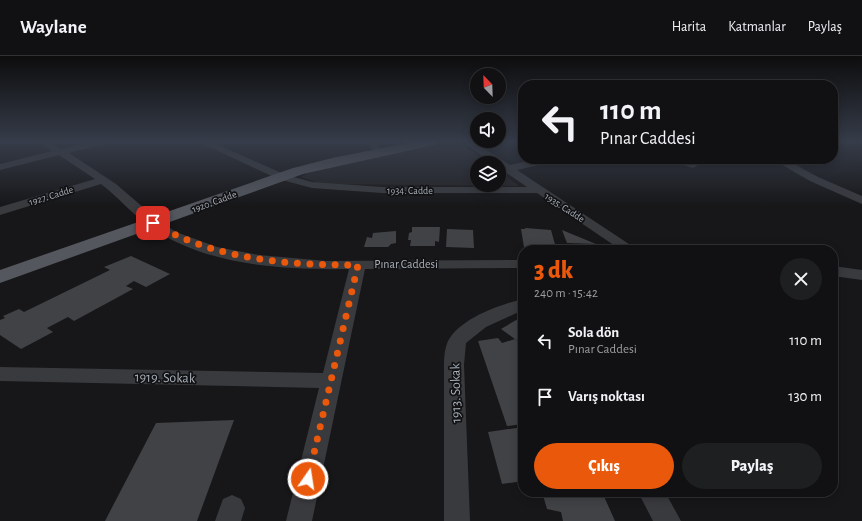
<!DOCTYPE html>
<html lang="tr">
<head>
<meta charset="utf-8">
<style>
	:root { --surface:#111113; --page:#1e1f21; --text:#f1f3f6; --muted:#9c9da0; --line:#303133; --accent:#ea580c }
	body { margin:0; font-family:"Alegreya Sans",sans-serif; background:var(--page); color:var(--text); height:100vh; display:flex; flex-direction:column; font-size:15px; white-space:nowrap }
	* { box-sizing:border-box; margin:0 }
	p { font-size:13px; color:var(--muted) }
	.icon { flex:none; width:22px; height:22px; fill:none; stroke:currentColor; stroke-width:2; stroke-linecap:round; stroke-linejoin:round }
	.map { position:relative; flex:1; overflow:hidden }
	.drawer { position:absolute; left:518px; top:189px; width:320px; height:252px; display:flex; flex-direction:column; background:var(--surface); border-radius:16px; box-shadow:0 2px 10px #0003,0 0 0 1px var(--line) }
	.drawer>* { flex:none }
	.hud { position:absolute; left:518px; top:24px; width:320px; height:84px; border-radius:16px; box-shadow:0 2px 10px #0003,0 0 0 1px var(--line); background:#111113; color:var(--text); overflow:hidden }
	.needle { width:26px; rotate:337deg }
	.fabs { position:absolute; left:470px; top:12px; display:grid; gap:8px }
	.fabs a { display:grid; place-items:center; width:36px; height:36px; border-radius:50%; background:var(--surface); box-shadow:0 2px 10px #0003,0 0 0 1px var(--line); font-size:20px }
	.pin { position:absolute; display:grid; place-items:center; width:34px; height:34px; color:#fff; margin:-17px; border-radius:8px; box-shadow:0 2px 6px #0006 }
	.me { position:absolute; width:44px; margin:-22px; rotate:13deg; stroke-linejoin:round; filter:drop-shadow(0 0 3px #0008) }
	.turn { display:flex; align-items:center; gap:14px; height:84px; padding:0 16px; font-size:18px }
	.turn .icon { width:52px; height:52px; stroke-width:2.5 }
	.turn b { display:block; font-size:28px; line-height:34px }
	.round { display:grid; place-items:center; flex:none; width:42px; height:42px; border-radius:21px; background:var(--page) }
	.head { display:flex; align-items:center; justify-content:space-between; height:68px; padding:0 16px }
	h1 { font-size:24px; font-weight:800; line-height:30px; color:var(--accent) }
	.cta { display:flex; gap:8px; margin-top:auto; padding:8px 16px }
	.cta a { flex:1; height:46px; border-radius:24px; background:var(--accent); color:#fff; font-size:16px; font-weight:800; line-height:46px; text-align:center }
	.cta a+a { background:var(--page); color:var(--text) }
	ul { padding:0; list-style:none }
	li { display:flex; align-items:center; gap:12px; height:56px; padding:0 16px }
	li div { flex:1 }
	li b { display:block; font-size:15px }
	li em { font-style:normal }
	header { display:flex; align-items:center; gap:24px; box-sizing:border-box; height:56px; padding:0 20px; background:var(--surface); border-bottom:1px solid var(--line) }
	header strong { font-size:19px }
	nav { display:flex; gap:22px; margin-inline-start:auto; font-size:14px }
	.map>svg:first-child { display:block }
	.built { fill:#232326 }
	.building { fill:#414246 }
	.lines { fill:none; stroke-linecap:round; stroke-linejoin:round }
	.minor { fill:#383a3e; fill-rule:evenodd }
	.major { fill:#54575e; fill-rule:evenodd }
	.route { stroke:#ea580c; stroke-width:7; stroke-dasharray:0 12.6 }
	.labels { text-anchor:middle; stroke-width:3.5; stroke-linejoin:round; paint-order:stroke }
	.far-street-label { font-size:10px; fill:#a8b0ba; stroke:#121214 }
	.street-label { font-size:12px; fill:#a8b0ba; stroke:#121214 }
	.near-street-label { font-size:14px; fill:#a8b0ba; stroke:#121214 }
</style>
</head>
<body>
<header>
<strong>Waylane</strong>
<nav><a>Harita</a><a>Katmanlar</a><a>Paylaş</a></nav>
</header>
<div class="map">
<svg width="862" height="465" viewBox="0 0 862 465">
	<rect width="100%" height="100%" fill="#171719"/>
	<polygon class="built" points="446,85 459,85 488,107 477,107 477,129 499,129 499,115 519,130 321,128 301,121 308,117"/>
	<g class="building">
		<polygon points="412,171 440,171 439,186 435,185 435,190 410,190 411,184 408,184 409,177 412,176"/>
		<polygon points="525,172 551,174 556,192 524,191 521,173 525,173"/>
		<polygon points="447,173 473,174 474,192 446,191"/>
		<polygon points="562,174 596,188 567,187"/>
		<polygon points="396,175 396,187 391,188 388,191 364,191 367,181 372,182 373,177"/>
		<polygon points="131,200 170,218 146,231 134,225 126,230 133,233 74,265 68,261 47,272 53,276 21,293 0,279 0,264 5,262 3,260 19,253 24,256 110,214 104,211"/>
		<polygon points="523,260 523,289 501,273"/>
		<polygon points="498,282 502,287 515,283 523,290 523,368 507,370 478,285"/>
		<polygon points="234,364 197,465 105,465 156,367"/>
		<polygon points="523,371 523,425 502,428 488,376"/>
		<polygon points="542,436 602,436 615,465 563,465 561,456 547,453"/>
	</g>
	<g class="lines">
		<g class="minor">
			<path d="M 36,85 L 46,85 L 61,93 L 94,85 L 108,85 L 107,87 L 69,97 L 116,128 L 158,164 L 176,176 L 217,191 L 259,199 L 326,205 L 523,204 L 523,212 L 365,213 L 312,465 L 286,465 L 319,332 L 0,325 L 0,311 L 323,317 L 349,213 C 283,214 205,210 149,170 C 132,158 118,141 101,128 L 0,159 L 0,151 L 95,123 L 59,99 L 0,114 L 0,108 L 52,95 Z"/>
			<polygon points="197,85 209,85 286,119 312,126 382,131 527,131 499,112 499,107 492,107 462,85 472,85 510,109 538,103 556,103 555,105 517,114 638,194 621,194 537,137 382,137 312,132 278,123"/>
			<polygon points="367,85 375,85 383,96 381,98 375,98"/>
			<polygon points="670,103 685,103 698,109 693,112 671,105"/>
			<polygon points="772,103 785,103 818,121 862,140 862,148 810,125"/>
			<polygon points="833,210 862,214 862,224 833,220"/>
			<path d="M 523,243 L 523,254 L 486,271 L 466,287 L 464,309 L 470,465 L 444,465 L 444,313 C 444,304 444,294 448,285 C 461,262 499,249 523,243 Z"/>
			<polygon points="638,436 665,436 681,465 653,465"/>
			<polygon points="232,439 241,443 245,452 241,465 215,465 223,443"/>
		</g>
		<polygon class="major" points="418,85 440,85 434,89 303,118 0,227 0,214 293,112 332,102"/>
	</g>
	<linearGradient id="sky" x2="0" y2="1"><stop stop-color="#0d0d0e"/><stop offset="0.57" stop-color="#363c49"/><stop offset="1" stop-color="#363c49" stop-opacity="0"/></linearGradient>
	<rect width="862" height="150" fill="url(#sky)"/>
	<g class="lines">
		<path class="route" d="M 153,167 C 216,204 286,209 358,209 L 308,423"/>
	</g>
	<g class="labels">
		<g class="far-street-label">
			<text x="410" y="138">1934. Cadde</text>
			<text transform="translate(51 139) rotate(-17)" y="4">1927. Cadde</text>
			<text transform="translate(214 145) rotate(-20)" y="4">1920. Cadde</text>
			<text transform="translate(565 151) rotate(33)" y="4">1935. Cadde</text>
		</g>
		<g class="street-label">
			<text x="406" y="212">Pınar Caddesi</text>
		</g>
		<g class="near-street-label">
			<text transform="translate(165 321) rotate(1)" y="5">1919. Sokak</text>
			<text transform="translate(455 337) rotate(-91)" y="5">1913. Sokak</text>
		</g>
	</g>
</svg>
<div class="fabs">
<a><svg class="needle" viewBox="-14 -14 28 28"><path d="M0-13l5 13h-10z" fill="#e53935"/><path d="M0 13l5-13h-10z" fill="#9c9da0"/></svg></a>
<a><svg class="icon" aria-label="sound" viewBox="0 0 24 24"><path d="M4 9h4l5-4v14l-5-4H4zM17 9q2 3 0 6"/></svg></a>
<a><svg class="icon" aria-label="layers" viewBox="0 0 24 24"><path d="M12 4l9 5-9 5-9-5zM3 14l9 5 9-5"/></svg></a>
</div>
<div class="pin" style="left:153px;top:167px;background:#d93025"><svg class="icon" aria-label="arrive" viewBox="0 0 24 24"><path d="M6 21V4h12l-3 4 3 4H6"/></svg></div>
<svg class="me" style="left:308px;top:423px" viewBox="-20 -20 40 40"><circle r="17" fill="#ea580c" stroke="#fff" stroke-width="3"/><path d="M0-11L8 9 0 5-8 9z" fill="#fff"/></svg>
<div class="hud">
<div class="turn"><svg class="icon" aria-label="left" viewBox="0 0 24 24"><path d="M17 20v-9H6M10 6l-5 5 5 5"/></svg><div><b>110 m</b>Pınar Caddesi</div></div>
</div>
<section class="drawer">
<div class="head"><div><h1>3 dk</h1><p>240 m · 15:42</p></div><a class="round"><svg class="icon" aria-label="close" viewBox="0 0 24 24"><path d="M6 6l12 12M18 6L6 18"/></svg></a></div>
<ul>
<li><svg class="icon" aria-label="left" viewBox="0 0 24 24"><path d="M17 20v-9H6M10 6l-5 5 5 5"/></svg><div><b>Sola dön</b><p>Pınar Caddesi</p></div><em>110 m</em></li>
<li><svg class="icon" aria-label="arrive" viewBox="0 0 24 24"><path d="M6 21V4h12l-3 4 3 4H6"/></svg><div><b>Varış noktası</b></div><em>130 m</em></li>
</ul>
<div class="cta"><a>Çıkış</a><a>Paylaş</a></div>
</section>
</div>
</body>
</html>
